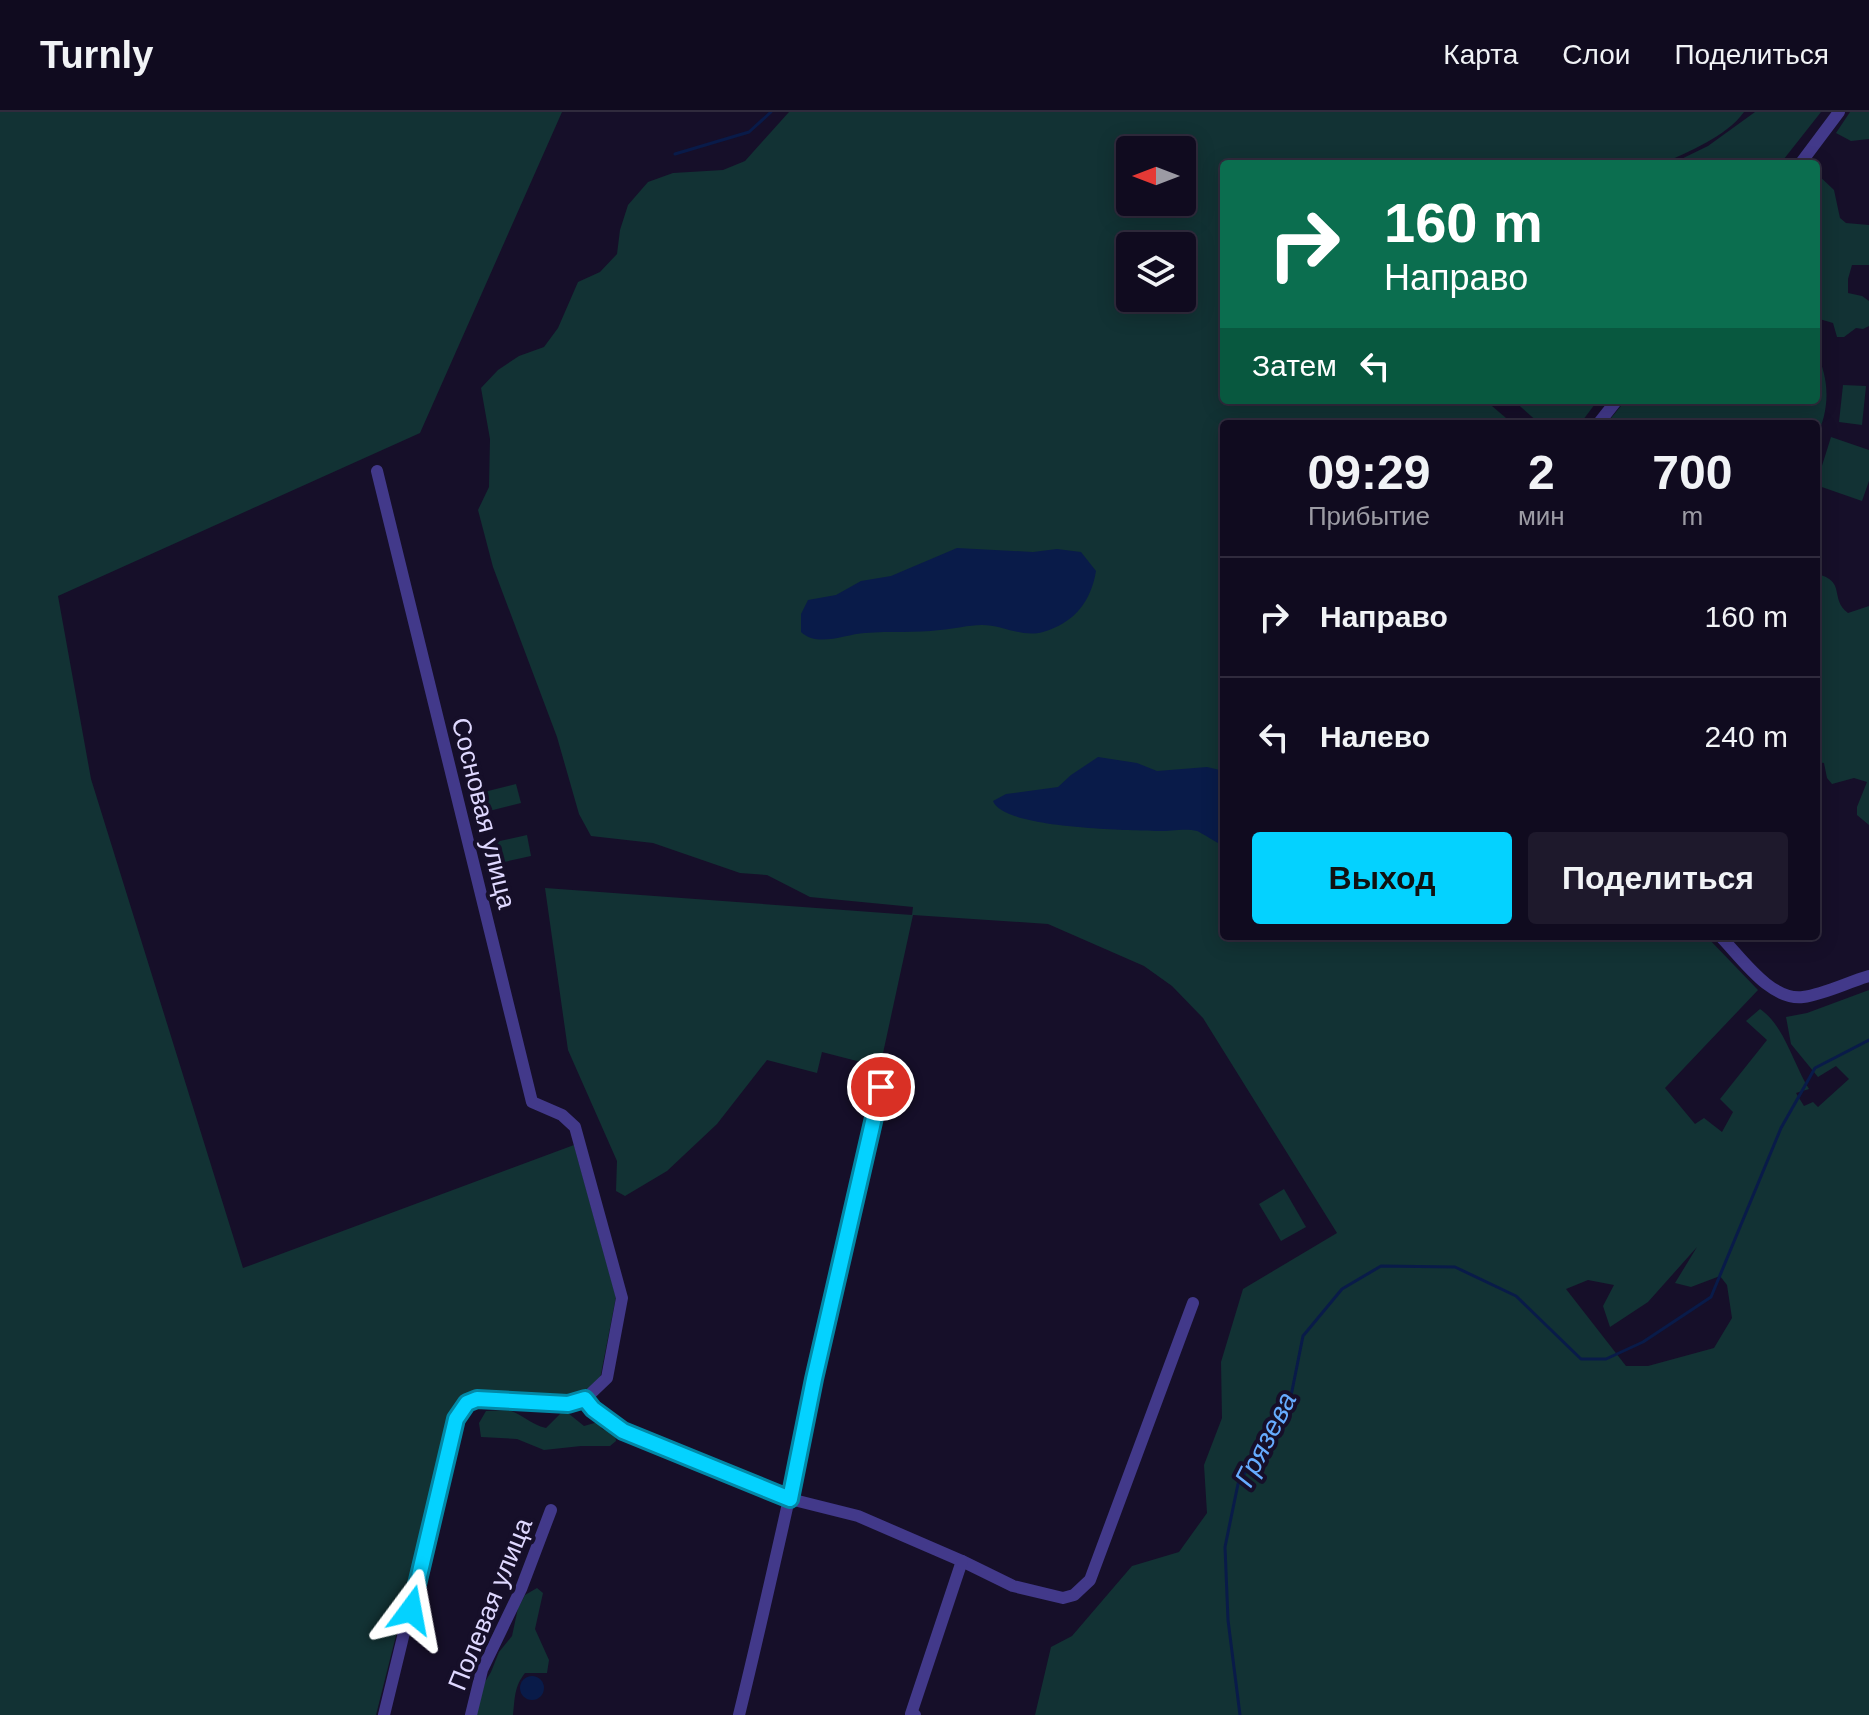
<!DOCTYPE html>
<html lang="ru">
<head>
<meta charset="utf-8">
<style>
	:root { --surface:#100b1f; --page:#1e192c; --text:#f1f3f6; --muted:#9c9ba4; --line:#302b3d; --accent:#04d2ff }
	body { margin:0; font-family:Arial,sans-serif; background:var(--page); color:var(--text); height:100vh; display:flex; flex-direction:column; font-size:30px; white-space:nowrap }
	* { box-sizing:border-box; margin:0 }
	p { font-size:26px; color:var(--muted) }
	.icon { flex:none; width:44px; height:44px; fill:none; stroke:currentColor; stroke-width:2; stroke-linecap:round; stroke-linejoin:round }
	.map { position:relative; flex:1; overflow:hidden }
	.sheet { position:absolute; left:1220px; top:308px; width:600px; height:520px; display:flex; flex-direction:column; background:var(--surface); border-radius:8px; box-shadow:0 4px 20px #0003,0 0 0 2px var(--line) }
	.sheet>* { flex:none }
	.top-card { position:absolute; left:1220px; top:48px; width:600px; height:244px; border-radius:8px; box-shadow:0 4px 20px #0003,0 0 0 2px var(--line); background:#0b6e4f; color:#fff; overflow:hidden }
	.needle { width:52px; rotate:270deg }
	.fabs { position:absolute; left:1116px; top:24px; display:grid; gap:16px }
	.fabs a { display:grid; place-items:center; width:80px; height:80px; border-radius:8px; background:var(--surface); box-shadow:0 4px 20px #0003,0 0 0 2px var(--line); font-size:40px }
	.pin { position:absolute; display:grid; place-items:center; width:68px; height:68px; color:#fff; margin:-34px; border:4px solid #fff; border-radius:50%; box-shadow:0 2px 8px #0007 }
	.me { position:absolute; width:88px; margin:-44px; rotate:13deg; stroke-linejoin:round; filter:drop-shadow(0 0 6px #0008) }
	.turn { display:flex; align-items:center; gap:28px; height:168px; padding:0 32px; font-size:36px }
	.turn .icon { width:104px; height:104px; stroke-width:2.5 }
	.turn b { display:block; font-size:56px; line-height:68px }
	.then { display:flex; align-items:center; height:76px; padding:0 32px; background:#0003; gap:16px; font-size:30px }
	.eta { display:flex; justify-content:space-evenly; align-items:center; height:136px; text-align:center }
	.eta b { font-size:48px; font-weight:700; line-height:56px }
	.button { display:flex; gap:16px; margin-top:auto; padding:16px 32px }
	.button a { flex:1; height:92px; border-radius:8px; background:var(--accent); color:#111; font-size:32px; font-weight:700; line-height:92px; text-align:center }
	.button a+a { background:var(--page); color:var(--text) }
	ul { padding:0; list-style:none }
	li { display:flex; align-items:center; gap:24px; height:120px; padding:0 32px; border-top:2px solid var(--line) }
	li div { flex:1 }
	li b { display:block; font-size:30px }
	li em { font-style:normal }
	header { display:flex; align-items:center; gap:48px; box-sizing:border-box; height:112px; padding:0 40px; background:var(--surface); border-bottom:2px solid var(--line) }
	header strong { font-size:38px }
	nav { display:flex; gap:44px; margin-inline-start:auto; font-size:28px }
	.map>svg:first-child { display:block }
	.green { fill:#123234; fill-rule:evenodd }
	.water { fill:#091b49 }
	.lines { fill:none; stroke-linecap:round; stroke-linejoin:round }
	.stream { stroke:#091b49; stroke-width:3 }
	.minor { stroke:#42398a; stroke-width:12 }
	.route-casing { stroke:#0388a6; stroke-width:20 }
	.route { stroke:#04d2ff; stroke-width:14 }
	.labels { text-anchor:middle; stroke-width:8; stroke-linejoin:round; paint-order:stroke }
	.street-label { font-size:26px; fill:#dfd8ff; stroke:#160f29 }
	.water-label { font-size:28px; font-style:italic; fill:#66acff; stroke:#160f29 }
</style>
</head>
<body>
<header>
<strong>Turnly</strong>
<nav><a>Карта</a><a>Слои</a><a>Поделиться</a></nav>
</header>
<div class="map">
<svg width="1869" height="1603" viewBox="0 0 1869 1603">
	<rect width="100%" height="100%" fill="#160f29"/>
	<g class="green">
		<polygon points="0,0 562,0 420,321 58,484 91,667 243,1156 574,1033 616,1185 600,1267 583,1283 564,1287 484,1280 469,1282 452,1301 376,1603 0,1603"/>
		<path d="M 789,0 L 1744,0 C 1726,25 1689,39 1662,52 L 1224,52 L 1224,288 L 1485,288 L 1513,312 L 1224,312 L 1224,824 L 1706,824 L 1758,878 L 1665,976 L 1695,1012 L 1704,1006 L 1722,1020 L 1733,1000 L 1720,987 L 1767,928 L 1746,909 L 1760,897 C 1784,913 1793,951 1809,977 L 1796,981 L 1804,994 L 1813,990 L 1818,995 L 1849,967 L 1836,954 L 1818,965 L 1791,932 L 1786,905 L 1807,901 L 1869,878 L 1869,1603 L 1035,1603 L 1051,1535 L 1072,1524 L 1132,1454 L 1179,1440 L 1207,1401 L 1204,1353 L 1222,1306 L 1221,1250 L 1243,1177 L 1337,1121 L 1203,906 L 1172,874 L 1144,854 L 1048,812 L 913,803 L 880,955 L 822,940 L 817,961 L 767,948 L 717,1012 L 667,1059 L 625,1084 L 616,1079 L 617,1049 L 568,938 L 545,776 L 912,803 L 913,795 L 810,785 L 767,763 L 740,761 L 653,731 L 591,724 L 579,702 L 557,625 L 493,455 L 478,398 L 489,375 L 490,327 L 481,276 L 498,258 L 519,244 L 544,235 L 558,216 L 578,170 L 600,160 L 617,142 L 620,118 L 628,93 L 648,70 L 673,61 L 723,58 L 745,49 ZM 1130,38 L 1182,38 L 1182,90 L 1130,90 ZM 1130,134 L 1182,134 L 1182,186 L 1130,186 ZM 1697,1135 L 1675,1171 L 1691,1175 L 1720,1164 L 1727,1173 L 1732,1206 L 1714,1236 L 1648,1254 L 1626,1254 L 1566,1177 L 1588,1168 L 1614,1173 L 1603,1194 L 1610,1215 L 1648,1190 Z"/>
		<polygon points="1755,0 1821,0 1780,52 1671,52 1708,34"/>
		<polygon points="1850,0 1869,0 1869,27 1851,29 1836,21"/>
		<polygon points="1816,61 1834,78 1840,106 1846,111 1869,113 1869,153 1852,153 1848,167 1848,181 1862,184 1869,189 1869,214 1863,217 1856,216 1844,225 1837,225 1833,211 1816,206"/>
		<path d="M 1816,240 C 1830,268 1830,297 1816,326 L 1816,312 L 1606,312 L 1626,288 L 1816,288 Z"/>
		<polygon points="1843,273 1866,274 1862,313 1839,310"/>
		<polygon points="1513,288 1598,288 1580,312 1540,312"/>
		<polygon points="1831,325 1869,338 1869,369 1862,389 1816,373"/>
		<path d="M 1816,462 C 1847,468 1829,487 1848,501 L 1869,494 L 1869,713 L 1857,703 L 1857,695 L 1867,670 L 1854,666 L 1832,672 L 1827,666 L 1824,651 L 1816,650 Z"/>
		<polygon points="516,672 521,691 477,702 472,683"/>
		<polygon points="527,723 531,744 486,754 482,733"/>
		<polygon points="1284,1077 1306,1115 1281,1129 1259,1092"/>
		<path d="M 508,1298 C 521,1301 531,1313 546,1316 L 561,1301 L 568,1301 L 584,1314 L 598,1310 L 602,1317 L 615,1322 L 616,1329 L 610,1334 L 581,1334 L 544,1338 L 517,1327 L 481,1325 L 479,1311 L 486,1299 Z"/>
		<path d="M 537,1476 L 543,1481 L 535,1517 L 549,1548 L 547,1561 L 525,1561 C 514,1575 515,1586 513,1603 L 475,1603 L 483,1573 L 491,1560 L 499,1540 L 512,1524 L 518,1496 L 525,1483 Z"/>
	</g>
	<g class="water">
		<path d="M 957,436 L 1033,440 L 1057,437 L 1081,440 L 1096,459 C 1091,490 1074,511 1043,520 C 1022,526 1003,513 982,513 C 968,513 954,517 940,518 C 915,521 890,519 865,521 C 845,522 818,536 801,520 L 801,502 L 808,488 L 836,483 L 861,469 L 891,464 Z"/>
		<path d="M 1098,645 L 1137,651 L 1157,659 L 1207,655 L 1224,659 L 1224,734 C 1215,730 1202,721 1197,719 C 1187,716 1170,719 1160,719 C 1129,718 1003,717 993,689 L 1006,682 L 1058,675 L 1071,663 Z"/>
		<circle cx="532" cy="1576" r="12"/>
	</g>
	<g class="lines">
		<g class="stream">
			<polyline points="675,42 749,20 771,0"/>
			<polyline points="1240,1603 1228,1508 1225,1435 1238,1372 1291,1284 1303,1224 1342,1177 1381,1154 1455,1155 1516,1184 1581,1247 1606,1247 1643,1230 1711,1185 1781,1016 1815,956 1869,928"/>
		</g>
		<g class="minor">
			<polyline points="1800,52 1839,0"/>
			<polyline points="1598,312 1617,288"/>
			<polyline points="377,359 532,990 562,1003 575,1015 622,1186 607,1266 585,1287 568,1292 477,1287 467,1291 456,1307 384,1603"/>
			<path d="M 1720,824 C 1741,845 1770,889 1803,885 C 1825,882 1848,870 1869,864"/>
			<polyline points="585,1287 593,1297 623,1319 790,1387 858,1404 962,1449 1013,1474 1063,1486 1074,1483 1090,1468 1193,1191"/>
			<polyline points="471,1603 482,1558 521,1477 551,1398"/>
			<path d="M 739,1603 C 790,1394 832,1184 881,975"/>
			<polyline points="915,1603 911,1602 962,1449"/>
		</g>
	</g>
	<g class="lines">
		<g class="route-casing">
			<polyline id="route" points="411,1498 456,1307 467,1291 477,1287 568,1292 585,1287 593,1297 623,1319 790,1387 814,1267 881,975"/>
		</g>
		<use href="#route" class="route"/>
	</g>
	<g class="labels">
		<g class="street-label">
			<text transform="translate(484 701) rotate(76)" y="9">Сосновая улица</text>
			<text transform="translate(490 1492) rotate(-68)" y="9">Полевая улица</text>
		</g>
		<g class="water-label">
			<text transform="translate(1265 1327) rotate(-63)" y="10">Грязева</text>
		</g>
	</g>
</svg>
<div class="fabs">
<a><svg class="needle" viewBox="-14 -14 28 28"><path d="M0-13l5 13h-10z" fill="#e53935"/><path d="M0 13l5-13h-10z" fill="#9c9ba4"/></svg></a>
<a><svg class="icon" aria-label="layers" viewBox="0 0 24 24"><path d="M12 4l9 5-9 5-9-5zM3 14l9 5 9-5"/></svg></a>
</div>
<div class="pin" style="left:881px;top:975px;background:#d93025"><svg class="icon" aria-label="arrive" viewBox="0 0 24 24"><path d="M6 21V4h12l-3 4 3 4H6"/></svg></div>
<svg class="me" style="left:411px;top:1498px" viewBox="-20 -20 40 40"><path d="M0-17L14 15 0 8-14 15z" fill="#04d2ff" stroke="#fff" stroke-width="4"/></svg>
<div class="top-card">
<div class="turn"><svg class="icon" aria-label="right" viewBox="0 0 24 24"><path d="M7 20v-9h11M14 6l5 5-5 5"/></svg><div><b>160 m</b>Направо</div></div>
<div class="then">Затем<svg class="icon" aria-label="left" viewBox="0 0 24 24"><path d="M17 20v-9H6M10 6l-5 5 5 5"/></svg></div>
</div>
<section class="sheet">
<div class="eta">
<div><b>09:29</b><p>Прибытие</p></div>
<div><b>2</b><p>мин</p></div>
<div><b>700</b><p>m</p></div>
</div>
<ul>
<li><svg class="icon" aria-label="right" viewBox="0 0 24 24"><path d="M7 20v-9h11M14 6l5 5-5 5"/></svg><div><b>Направо</b></div><em>160 m</em></li>
<li><svg class="icon" aria-label="left" viewBox="0 0 24 24"><path d="M17 20v-9H6M10 6l-5 5 5 5"/></svg><div><b>Налево</b></div><em>240 m</em></li>
</ul>
<div class="button"><a>Выход</a><a>Поделиться</a></div>
</section>
</div>
</body>
</html>
